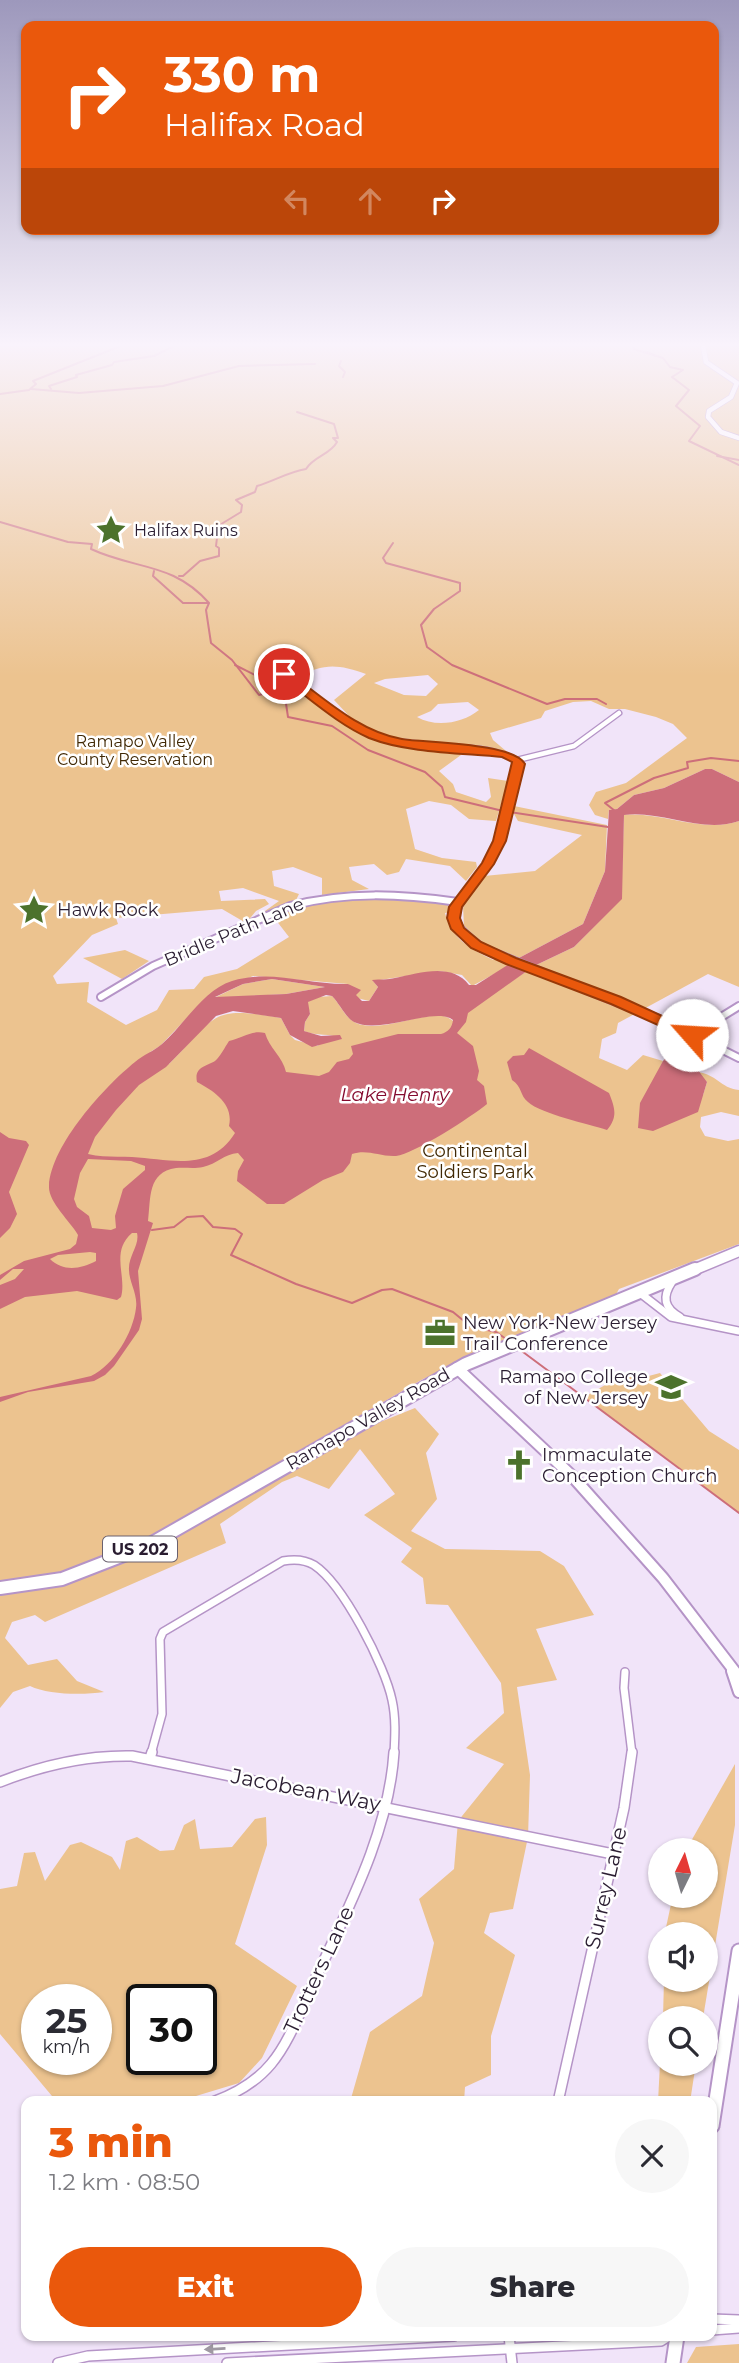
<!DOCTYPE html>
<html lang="en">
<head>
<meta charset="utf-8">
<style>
	:root { --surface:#fff; --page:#f7f7f7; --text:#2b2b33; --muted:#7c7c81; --accent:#ea580c }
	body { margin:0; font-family:Montserrat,sans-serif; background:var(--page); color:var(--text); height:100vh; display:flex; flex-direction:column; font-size:26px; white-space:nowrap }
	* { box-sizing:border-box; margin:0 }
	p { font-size:23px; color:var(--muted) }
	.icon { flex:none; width:38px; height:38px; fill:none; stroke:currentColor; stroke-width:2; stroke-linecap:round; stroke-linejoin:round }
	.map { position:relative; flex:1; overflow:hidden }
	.panel { position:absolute; left:21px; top:2096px; width:696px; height:245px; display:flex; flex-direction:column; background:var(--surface); border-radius:14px; box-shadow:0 2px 5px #0004 }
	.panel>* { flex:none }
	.banner { position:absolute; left:21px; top:21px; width:698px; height:214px; border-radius:14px; box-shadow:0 2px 5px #0004; background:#ea580c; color:#fff; overflow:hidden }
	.needle { width:46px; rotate:5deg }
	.controls { position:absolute; left:648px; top:1838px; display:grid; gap:14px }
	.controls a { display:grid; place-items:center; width:70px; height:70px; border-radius:50%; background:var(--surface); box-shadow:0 2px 5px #0004; font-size:35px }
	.speed { position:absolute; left:21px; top:1984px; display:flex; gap:14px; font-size:35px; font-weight:700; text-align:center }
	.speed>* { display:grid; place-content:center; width:91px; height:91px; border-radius:50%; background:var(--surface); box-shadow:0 2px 5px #0004; line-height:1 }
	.speed small { font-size:18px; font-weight:400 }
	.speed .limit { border:4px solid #111; border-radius:10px; background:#fff; color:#111 }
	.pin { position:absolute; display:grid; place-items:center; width:60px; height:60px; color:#fff; margin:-30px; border:4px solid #fff; border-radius:50%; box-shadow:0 2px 7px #0007 }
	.me { position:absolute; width:77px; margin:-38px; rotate:296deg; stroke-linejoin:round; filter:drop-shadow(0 0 5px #0008) }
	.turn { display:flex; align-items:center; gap:24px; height:147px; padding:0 28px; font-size:32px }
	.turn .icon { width:91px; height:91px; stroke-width:2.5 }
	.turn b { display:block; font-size:49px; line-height:60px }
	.lanes { display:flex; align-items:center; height:66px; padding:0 28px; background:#0003; justify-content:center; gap:35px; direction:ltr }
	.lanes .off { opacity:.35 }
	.round { display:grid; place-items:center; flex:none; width:74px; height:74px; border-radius:37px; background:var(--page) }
	.overview { display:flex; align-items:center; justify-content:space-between; height:119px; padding:0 28px }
	h1 { font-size:42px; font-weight:800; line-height:52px; color:var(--accent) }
	.action { display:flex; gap:14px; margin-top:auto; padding:14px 28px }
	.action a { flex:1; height:80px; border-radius:42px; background:var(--accent); color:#fff; font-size:28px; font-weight:800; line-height:80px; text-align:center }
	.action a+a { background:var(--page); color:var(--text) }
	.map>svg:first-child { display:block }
	.green { fill:#ecc38f; fill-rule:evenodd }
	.water { fill:#cd6e7a; fill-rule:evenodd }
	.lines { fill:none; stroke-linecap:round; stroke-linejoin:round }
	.stream { stroke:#cd6e7a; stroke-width:2 }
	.minor-far3-casing { stroke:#b594c7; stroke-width:7 }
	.minor-far2-casing { stroke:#b594c7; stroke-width:10 }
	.minor-far1-casing { stroke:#b594c7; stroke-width:10 }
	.minor-casing { stroke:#b594c7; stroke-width:12 }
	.tertiary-casing { stroke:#b594c7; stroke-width:6 }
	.secondary-far1-casing { stroke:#b594c7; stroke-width:14 }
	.secondary-casing { stroke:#b594c7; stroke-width:17 }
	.primary-far1-casing { stroke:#b594c7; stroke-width:13 }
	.primary-casing { stroke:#b594c7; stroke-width:16 }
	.minor-far3 { stroke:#fff; stroke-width:4.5 }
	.minor-far2 { stroke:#fff; stroke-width:6 }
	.minor-far1 { stroke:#fff; stroke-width:7 }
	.minor { stroke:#fff; stroke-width:9 }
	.tertiary { stroke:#fff; stroke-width:4.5 }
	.secondary-far1 { stroke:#fff; stroke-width:10 }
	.secondary { stroke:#fff; stroke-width:13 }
	.primary-far1 { stroke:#fff; stroke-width:10 }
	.primary { stroke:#fff; stroke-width:12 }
	.oneway { fill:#9f99a2 }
	.route { fill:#ea580c; stroke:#983908; stroke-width:2 }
	.labels { text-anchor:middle; stroke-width:5; stroke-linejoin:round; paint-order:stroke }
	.far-poi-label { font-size:16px; fill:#2a1d31; stroke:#fff; text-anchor:start }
	.far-park-label { font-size:16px; fill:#402804; stroke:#fff }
	.shield { fill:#fff; stroke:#6a616f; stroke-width:2 }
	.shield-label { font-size:16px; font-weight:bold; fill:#2a1d31 }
	.poi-label { font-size:18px; fill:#2a1d31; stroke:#fff; text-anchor:start }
	.street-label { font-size:18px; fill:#2a1d31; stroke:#fff }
	.park-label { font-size:18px; fill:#402804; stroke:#fff }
	.water-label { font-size:19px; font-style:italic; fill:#840b2f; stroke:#fff }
	.near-street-label { font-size:21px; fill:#2a1d31; stroke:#fff }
</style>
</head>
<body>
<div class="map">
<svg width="739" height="2363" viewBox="0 0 739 2363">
	<rect width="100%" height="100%" fill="#f1e4f9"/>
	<g class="green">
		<path d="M 0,345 L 739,345 L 739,782 L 712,769 L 705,769 L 664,788 L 634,795 L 617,809 L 609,810 L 608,819 L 595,815 L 589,805 L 596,792 L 626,783 L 687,738 L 673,724 L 656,717 L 625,709 L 609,709 L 591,701 L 573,702 L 545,711 L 541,718 L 490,733 L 493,740 L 506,751 L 378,735 L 350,717 L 334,700 L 366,674 C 337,664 324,663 296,678 L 279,666 L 269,666 L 270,675 L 365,735 L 391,742 L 455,748 L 461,755 L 439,771 L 453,784 L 456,792 L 486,802 L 491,797 L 488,778 L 508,781 L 496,821 L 469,819 L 451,805 L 429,801 L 406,809 L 415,849 L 442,858 L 476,862 L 477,867 L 466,881 L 450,866 L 406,859 L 399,872 L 387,875 L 374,864 L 349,867 L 352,880 L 369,889 L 322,895 L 322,878 L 293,867 L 272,871 L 274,886 L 299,894 L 294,904 L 258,916 L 279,901 L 243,888 L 219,891 L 221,901 L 265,899 L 269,904 L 256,911 L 246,923 L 222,909 L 116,918 L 118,924 L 92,935 L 53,976 L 57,984 L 89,982 L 87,1002 L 126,1025 L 157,1010 L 169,990 L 194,989 L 204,977 L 237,969 L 289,937 L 272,915 L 331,899 L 391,897 L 448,903 L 453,907 L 452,912 L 445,913 C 452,940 470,948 493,960 L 499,958 L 513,964 L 472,986 L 462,975 L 440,971 L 373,981 L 378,987 L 369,1001 L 357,998 L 348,984 L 253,976 L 209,995 L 160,1046 L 150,1052 L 169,1064 C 217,1016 209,1005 281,1018 L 290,1035 L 295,1040 L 317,1046 L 324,1042 L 341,1039 C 330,1032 317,1037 304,1031 L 305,1022 L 310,1014 L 307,1002 L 318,997 L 332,996 C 339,1003 343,1013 350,1019 C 375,1041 434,1002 453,1021 L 534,966 L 574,947 L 621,899 L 624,815 C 661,811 702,834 739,821 L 739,987 L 708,974 L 618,1023 L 616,1033 L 602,1039 L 599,1058 L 627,1070 L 643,1055 L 663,1061 L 655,1079 L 703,1095 L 707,1082 L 697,1072 C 717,1074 720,1088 739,1090 L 739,1116 L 721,1112 L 701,1117 L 700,1127 L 705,1136 L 728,1141 L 739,1139 L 739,1244 L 619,1289 L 615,1296 L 423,1379 L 133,1547 L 55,1576 L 0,1582 ZM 428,675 L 438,684 L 426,696 L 404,695 L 374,683 L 385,679 ZM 468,702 L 479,710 C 463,723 436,728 417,717 L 431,711 L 438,704 Z"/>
		<polygon points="509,805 607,825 605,871 583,924 517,959 481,943 464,927 463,905 484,876 535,871 582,835 518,821"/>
		<polygon points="125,950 149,961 122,979 83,958"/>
		<polygon points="272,979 325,987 286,994 214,998 243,984"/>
		<polygon points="660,1373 709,1431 739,1450 739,1513 584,1397 621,1376 641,1378"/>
		<path d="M 415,1408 L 439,1434 L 426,1453 L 437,1499 L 411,1531 L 445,1549 L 540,1551 L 564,1566 L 594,1615 L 536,1629 L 557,1680 L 517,1687 L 530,1775 L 528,1837 L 513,1909 L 490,1913 L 484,1933 L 515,1955 L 491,2036 L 491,2075 L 465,2087 L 464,2102 L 350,2102 L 370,2032 L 422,1996 L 434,1943 L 419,1899 L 454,1869 L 458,1821 L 504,1764 L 466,1748 L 504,1713 L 501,1683 L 448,1605 L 426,1604 L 423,1578 L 401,1562 L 412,1548 L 364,1515 L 395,1494 L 360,1449 L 329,1489 L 297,1476 L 282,1482 L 220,1524 L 226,1543 L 45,1622 L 35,1615 L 12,1622 L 5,1638 L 28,1665 L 57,1659 L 77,1681 L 104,1692 C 84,1695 48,1695 30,1686 L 13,1692 L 0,1708 L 0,1591 L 37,1590 L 67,1582 L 343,1437 Z"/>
		<polygon points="735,1764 735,1825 703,2018 663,2018 664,1979 705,1979 705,1934 665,1932 673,1895 705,1895 705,1850 686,1850"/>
		<path d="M 266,1817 L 267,1845 L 235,1944 L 297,1986 L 262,2058 L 239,2083 L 196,2096 L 151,2102 L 57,2102 L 0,2034 L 0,1889 L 17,1886 L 24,1853 L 35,1852 L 45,1881 L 70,1845 L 81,1842 L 112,1857 L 120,1870 L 126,1841 L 137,1837 L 160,1851 L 174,1850 L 184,1825 L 195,1819 L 200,1849 L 232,1847 L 255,1819 ZM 37,2000 L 96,2000 L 96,2060 L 37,2060 ZM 201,2000 L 201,2060 L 142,2060 L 142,2000 Z"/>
		<polygon points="660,2063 696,2063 690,2102 658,2102"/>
		<polygon points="739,2344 739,2363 687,2363 696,2347"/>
	</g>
	<g class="water">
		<path d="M 705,769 L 712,769 L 739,782 L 739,821 C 702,834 661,810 624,815 L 622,899 L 574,947 L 534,966 L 468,1013 L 466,1022 L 457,1033 L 473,1046 L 479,1071 L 477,1080 L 484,1086 L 487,1104 C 471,1117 414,1154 396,1156 C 380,1157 368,1149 352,1154 L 350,1163 L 343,1172 L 323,1180 L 284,1204 L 267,1204 L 237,1181 L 238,1171 L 244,1160 L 238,1153 C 224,1154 217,1164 203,1167 C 193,1169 185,1167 176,1168 C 147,1172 151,1199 148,1221 L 153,1223 L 138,1271 L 142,1319 L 139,1330 L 114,1366 L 105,1375 L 94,1381 L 28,1392 L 0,1402 L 0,1397 L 91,1376 C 114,1365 133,1333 136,1308 C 138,1294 129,1282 129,1270 C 128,1256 140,1245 137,1233 L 132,1233 C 110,1252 127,1276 121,1297 L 117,1300 L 77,1291 L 25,1297 L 0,1309 L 0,1285 L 15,1279 L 24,1269 L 13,1269 L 0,1280 L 0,1275 L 24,1261 L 70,1249 L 76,1244 L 78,1235 C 70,1221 48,1202 49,1186 C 51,1145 105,1086 135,1062 C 143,1055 154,1051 162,1044 C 184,1025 203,990 232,981 C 271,969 309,985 348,984 L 361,990 L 356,995 L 362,1001 L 369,1001 L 378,987 L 372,980 C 380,979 388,980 395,978 C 419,973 452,962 469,985 L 476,985 L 517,959 L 583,924 L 605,871 L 609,810 L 617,809 L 634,795 L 664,788 ZM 272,979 L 325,987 L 286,994 L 215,997 L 243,984 ZM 326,995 L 332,996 C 340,1004 345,1017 354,1022 C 381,1035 435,1006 453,1020 C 452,1028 448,1032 441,1034 L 398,1034 L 351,1046 L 353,1054 L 349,1059 L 337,1062 L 329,1072 L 319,1076 L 286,1072 C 283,1057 269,1048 265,1033 C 251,1030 243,1038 229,1041 C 225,1047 220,1057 215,1061 C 205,1067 194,1067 197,1082 C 214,1091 234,1104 229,1126 L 235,1133 C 210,1173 170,1159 132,1157 C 117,1156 103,1158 88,1154 L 95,1137 L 116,1110 L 139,1085 L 166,1067 L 216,1016 L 233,1011 L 281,1018 L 290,1035 L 312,1047 L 342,1039 L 340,1035 L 321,1036 L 304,1031 L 305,1022 L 310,1014 L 308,1002 ZM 88,1159 L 131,1161 L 145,1166 L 145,1170 L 123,1189 L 115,1216 L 116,1228 L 111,1230 L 92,1228 L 89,1216 L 77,1207 L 74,1199 L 80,1173 ZM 90,1252 L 96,1253 L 96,1261 C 81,1269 63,1272 50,1259 L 58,1255 Z"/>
		<polygon points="682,1039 689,1043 688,1057 707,1082 698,1112 653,1131 638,1128 640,1103 663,1061"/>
		<path d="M 529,1048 L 609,1093 C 615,1108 618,1117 607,1130 C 589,1124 541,1114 528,1102 C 520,1096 522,1086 512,1080 L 507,1062 L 513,1056 L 524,1055 Z"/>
		<polygon points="0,1132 9,1138 26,1141 29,1145 9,1192 17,1214 10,1228 0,1238"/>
	</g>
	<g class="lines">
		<g class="stream">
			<polyline points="633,345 634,349 663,358 670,367 683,370 672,377 689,390 676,406 700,426 689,441 739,465"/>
			<polyline points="647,352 656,356"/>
			<polyline points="341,361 339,366 345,372 343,377"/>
			<polyline points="31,389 79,393 163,386 239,366 315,364"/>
			<polyline points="51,389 49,386 77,377 76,375 112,365 114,362 154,356 176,345"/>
			<polyline points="0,394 29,390 36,384 33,381 123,345"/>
			<polyline points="717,456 739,460"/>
			<path d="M 0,522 L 68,542 L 92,544 L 91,549 C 136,570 173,562 209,603 L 206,610 L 211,643 L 232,660 L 259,695 L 274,691 L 285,697 L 288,717 L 332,726 L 368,750 L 425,772 L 442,787 L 445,797 L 503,811 L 608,827"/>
			<polyline points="393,543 383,558 386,563 460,583 460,591 434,609 421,625 427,647 452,665 547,704 565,699 597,699 606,704"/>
			<polyline points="154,571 153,576 183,603 208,603"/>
			<path d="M 179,576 L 183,576 L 200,561 L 219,556 L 219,548 L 216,546 L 218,530 L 221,528 L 218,526 L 241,512 L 242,505 L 236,500 L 255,492 L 257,486 C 274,481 288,472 306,469 C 314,456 330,455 337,442 L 333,438 L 338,438 L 334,424 L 297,412"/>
			<polyline points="235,665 263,679 273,690"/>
			<polyline points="615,811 605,803 654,778 688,768 687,762 711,758 739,761"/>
			<polyline points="152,1230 174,1227 187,1217 203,1216 213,1227 235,1229 242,1234 231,1255 296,1284 352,1303 382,1290 392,1289 453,1312 470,1326 496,1332 509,1341"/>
			<polyline points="519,1349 739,1513"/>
		</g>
		<g class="minor-far3-casing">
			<g id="minor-far3">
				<path d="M 284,674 C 315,696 347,728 384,739 C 428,752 475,739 517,760 C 522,775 498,846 489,861 C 484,871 476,880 469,888"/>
				<polyline points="517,760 574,746 619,713"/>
			</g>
		</g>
		<g class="minor-far2-casing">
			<g id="minor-far2">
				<path d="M 471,887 C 446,919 452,924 482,948 L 671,1024 L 739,1058"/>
				<path d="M 101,997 L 153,966 L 290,906 C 347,891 401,894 458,902"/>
				<polyline points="692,1035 739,1006"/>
			</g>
		</g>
		<g class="minor-far1-casing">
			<g id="minor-far1">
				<path d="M 672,1282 C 662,1297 664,1308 680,1317"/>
				<polyline points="640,1293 671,1317 739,1331"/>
				<polyline points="625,1672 624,1688 632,1754"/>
				<path d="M 151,1754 L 162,1714 L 160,1639 L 163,1632 L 283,1561 C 294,1559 304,1559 314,1565 C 343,1584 385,1666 392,1700 C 396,1718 395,1736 394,1754"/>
			</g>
		</g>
		<g class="minor-casing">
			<g id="minor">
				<polyline points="150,1758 152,1752"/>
				<path d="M 0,1782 C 43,1765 85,1755 132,1756 L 613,1854"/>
				<path d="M 213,2102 C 235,2094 256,2082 271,2064 C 290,2041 300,2011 313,1984 C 346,1912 389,1833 394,1752"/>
				<polyline points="558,2102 624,1808 632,1752"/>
				<polyline points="712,2319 739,2320"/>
				<polyline points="712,2330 739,2328"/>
				<polyline points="509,2336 512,2363"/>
				<polyline points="58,2363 88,2356 454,2336"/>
				<polyline points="227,2363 661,2341 669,2336"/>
			</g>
		</g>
		<g class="tertiary-casing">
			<polyline id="tertiary" points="703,345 706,362 737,383 731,397 709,411 708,417 721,432 739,438"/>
		</g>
		<g class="secondary-far1-casing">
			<g id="secondary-far1">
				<polyline points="457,1368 573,1477 663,1578 739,1677"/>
				<polyline points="732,1671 739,1692"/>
			</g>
		</g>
		<g class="secondary-casing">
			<g id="secondary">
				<polyline points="712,2126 739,1951"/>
				<polyline points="673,2363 677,2336"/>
			</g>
		</g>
		<g class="primary-far1-casing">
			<polyline id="primary-far1" points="691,1271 739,1251"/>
		</g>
		<g class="primary-casing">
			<polyline id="primary" points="0,1588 62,1579 147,1546 466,1364 695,1269"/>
		</g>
		<use href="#minor-far3" class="minor-far3"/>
		<use href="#minor-far2" class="minor-far2"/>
		<use href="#minor-far1" class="minor-far1"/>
		<use href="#minor" class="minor"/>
		<use href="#tertiary" class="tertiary"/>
		<use href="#secondary-far1" class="secondary-far1"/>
		<use href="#secondary" class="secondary"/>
		<use href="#primary-far1" class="primary-far1"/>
		<use href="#primary" class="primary"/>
	</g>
	<defs><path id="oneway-solid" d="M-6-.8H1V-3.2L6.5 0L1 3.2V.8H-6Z" transform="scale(1.75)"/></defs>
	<use class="oneway" href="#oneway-solid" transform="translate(215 2349) rotate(177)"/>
	<linearGradient id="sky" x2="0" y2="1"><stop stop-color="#9d98bc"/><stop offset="0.51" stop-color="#f9f3fc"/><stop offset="1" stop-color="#f9f3fc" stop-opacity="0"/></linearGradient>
	<rect width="739" height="676" fill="url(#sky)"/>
	<path class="route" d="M 280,672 L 288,672 C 323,697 359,732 402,739 C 427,743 514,743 525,764 L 506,841 L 494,864 L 462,907 L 460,918 L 464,928 L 481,942 L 516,958 L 621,997 L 697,1032 L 700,1035 L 697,1038 L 687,1038 L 611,1004 L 506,964 L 471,948 L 451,929 L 447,918 L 449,907 L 482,863 L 493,841 L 512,762 L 502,757 C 461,753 407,753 369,738 C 337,724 308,697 280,677 Z"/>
	<defs>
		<g id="sight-bare" transform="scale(2.415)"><path d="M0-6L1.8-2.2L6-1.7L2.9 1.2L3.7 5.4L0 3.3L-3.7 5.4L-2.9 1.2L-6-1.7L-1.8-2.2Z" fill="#4c722c" stroke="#fff" stroke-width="2.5" paint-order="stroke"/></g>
		<g id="office-bare" transform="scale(2.415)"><path d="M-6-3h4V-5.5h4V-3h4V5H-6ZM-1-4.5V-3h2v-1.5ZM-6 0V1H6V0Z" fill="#4c722c" stroke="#fff" stroke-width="2.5" paint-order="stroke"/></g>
		<g id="university-bare" transform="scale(2.415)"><path d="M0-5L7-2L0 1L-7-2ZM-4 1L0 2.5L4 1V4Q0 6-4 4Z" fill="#4c722c" stroke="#fff" stroke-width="2.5" paint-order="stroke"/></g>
		<g id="church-bare" transform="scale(2.415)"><path d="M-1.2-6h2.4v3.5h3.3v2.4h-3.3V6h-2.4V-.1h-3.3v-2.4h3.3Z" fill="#4c722c" stroke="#fff" stroke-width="2.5" paint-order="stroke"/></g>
	</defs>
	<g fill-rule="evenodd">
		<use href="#sight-bare" x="111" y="530"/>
		<use href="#sight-bare" x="34" y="910"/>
		<use href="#office-bare" x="440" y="1333"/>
		<use href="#university-bare" x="671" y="1387"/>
		<use href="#church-bare" x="519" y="1465"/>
	</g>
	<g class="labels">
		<g class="far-poi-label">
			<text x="134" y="536">Halifax Ruins</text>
		</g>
		<g class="far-park-label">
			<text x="135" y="747">Ramapo Valley<tspan x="135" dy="18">County Reservation</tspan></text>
		</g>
		<rect class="shield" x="103" y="1536.5" width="74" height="25" rx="5"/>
		<g class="shield-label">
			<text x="140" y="1555">US 202</text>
		</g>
		<g class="poi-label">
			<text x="57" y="916">Hawk Rock</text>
			<text x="463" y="1329">New York-New Jersey<tspan x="463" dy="21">Trail Conference</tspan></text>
			<text x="648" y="1383" text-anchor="end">Ramapo College<tspan x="648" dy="21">of New Jersey</tspan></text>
			<text x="542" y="1461">Immaculate<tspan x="542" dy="21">Conception Church</tspan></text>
		</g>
		<g class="street-label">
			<text transform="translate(234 932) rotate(-23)" y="6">Bridle Path Lane</text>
			<text transform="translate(368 1419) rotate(-30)" y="6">Ramapo Valley Road</text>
		</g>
		<g class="park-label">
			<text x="475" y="1157">Continental<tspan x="475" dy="21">Soldiers Park</tspan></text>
		</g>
		<g class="water-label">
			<text x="395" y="1101">Lake Henry</text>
		</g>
		<g class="near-street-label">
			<text transform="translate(306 1790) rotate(11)" y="7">Jacobean Way</text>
			<text transform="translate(606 1888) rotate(-77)" y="7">Surrey Lane</text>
			<text transform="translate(319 1970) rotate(-65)" y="7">Trotters Lane</text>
		</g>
	</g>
</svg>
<div class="controls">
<a><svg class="needle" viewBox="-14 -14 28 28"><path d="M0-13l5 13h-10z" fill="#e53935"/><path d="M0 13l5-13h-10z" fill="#7c7c81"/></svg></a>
<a><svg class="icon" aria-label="sound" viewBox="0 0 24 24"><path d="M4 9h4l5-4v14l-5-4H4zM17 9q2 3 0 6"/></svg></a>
<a><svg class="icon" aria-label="search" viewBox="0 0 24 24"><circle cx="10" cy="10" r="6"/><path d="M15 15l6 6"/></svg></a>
</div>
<div class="speed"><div>25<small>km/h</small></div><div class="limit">30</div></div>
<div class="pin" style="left:284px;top:674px;background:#d93025"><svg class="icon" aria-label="arrive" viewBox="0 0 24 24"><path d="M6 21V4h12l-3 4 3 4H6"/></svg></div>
<svg class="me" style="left:692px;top:1035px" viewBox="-20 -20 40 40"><circle r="19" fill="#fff"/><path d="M0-13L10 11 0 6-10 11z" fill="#ea580c"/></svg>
<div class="banner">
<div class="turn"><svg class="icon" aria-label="right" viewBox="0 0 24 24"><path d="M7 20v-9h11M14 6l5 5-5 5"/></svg><div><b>330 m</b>Halifax Road</div></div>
<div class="lanes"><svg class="icon off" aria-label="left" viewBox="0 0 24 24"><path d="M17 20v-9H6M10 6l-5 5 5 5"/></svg><svg class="icon off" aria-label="ahead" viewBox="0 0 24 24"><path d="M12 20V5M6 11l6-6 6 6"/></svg><svg class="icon" aria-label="right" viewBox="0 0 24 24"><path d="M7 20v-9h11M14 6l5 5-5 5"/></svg></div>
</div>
<section class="panel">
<div class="overview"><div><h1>3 min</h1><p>1.2 km · 08:50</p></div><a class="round"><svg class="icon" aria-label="close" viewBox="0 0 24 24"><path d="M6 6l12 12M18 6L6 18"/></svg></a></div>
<div class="action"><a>Exit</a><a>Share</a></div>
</section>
</div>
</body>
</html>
